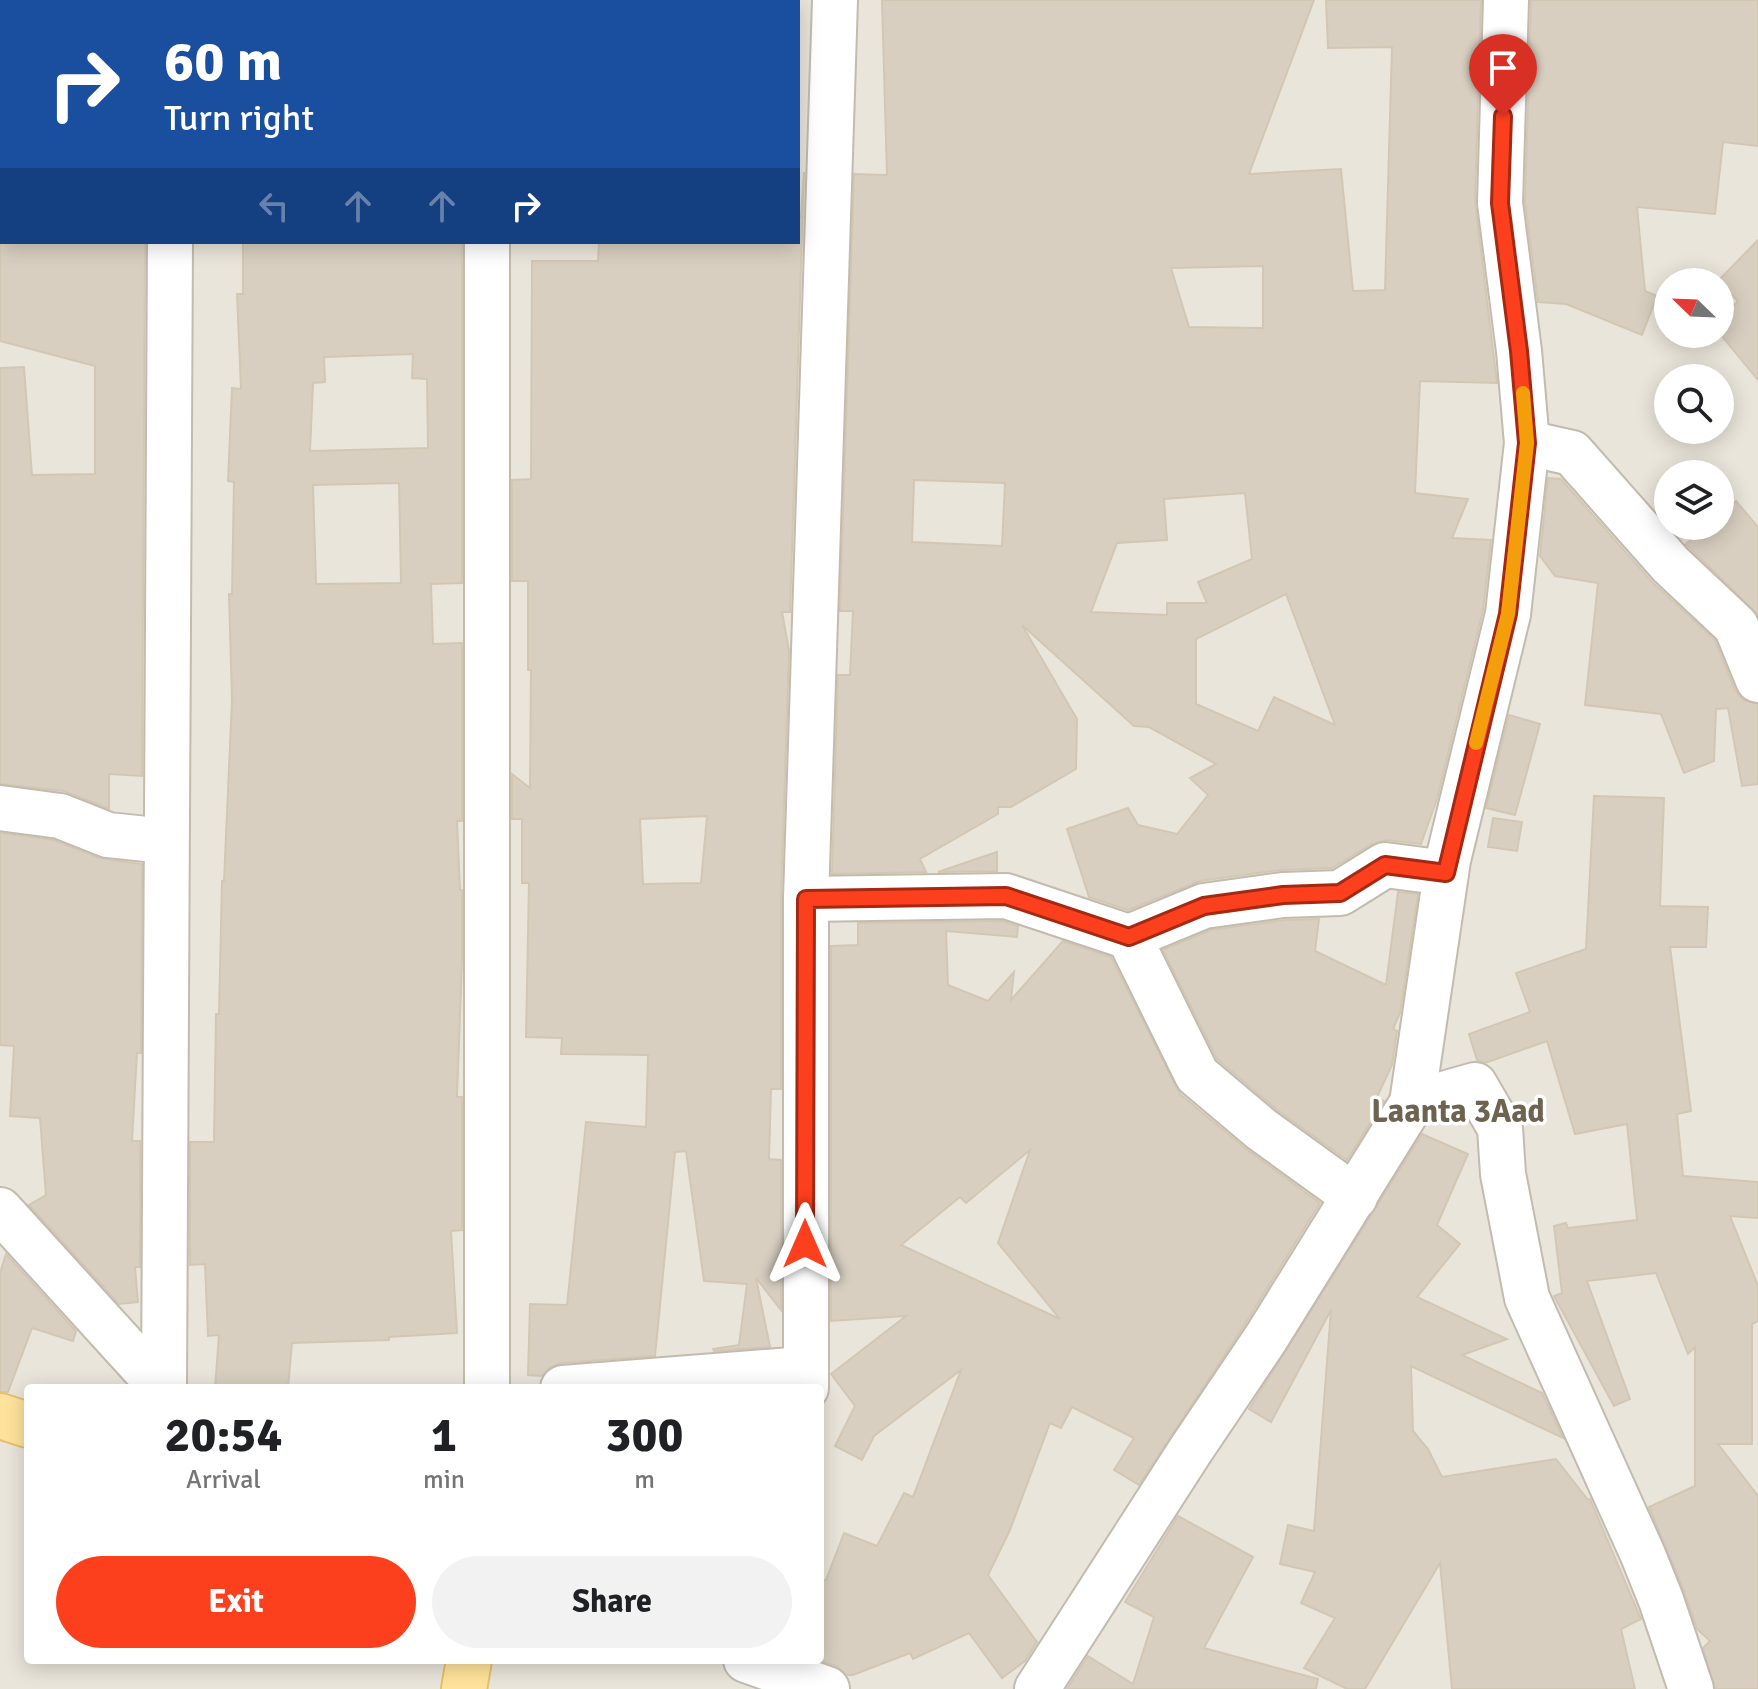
<!DOCTYPE html>
<html lang="en">
<head>
<meta charset="utf-8">
<style>
	:root { --surface:#fff; --page:#f2f2f2; --text:#202124; --muted:#757577; --accent:#fc3f1d }
	body { margin:0; font-family:Signika,sans-serif; background:var(--page); color:var(--text); height:100vh; display:flex; flex-direction:column; font-size:30px; white-space:nowrap }
	* { box-sizing:border-box; margin:0 }
	p { font-size:26px; color:var(--muted) }
	.icon { flex:none; width:44px; height:44px; fill:none; stroke:currentColor; stroke-width:2; stroke-linecap:round; stroke-linejoin:round }
	.map { position:relative; flex:1; overflow:hidden }
	.drawer { position:absolute; left:24px; top:1384px; width:800px; height:280px; display:flex; flex-direction:column; background:var(--surface); border-radius:8px; box-shadow:0 4px 20px #0003 }
	.drawer>* { flex:none }
	.hud { position:absolute; left:0px; top:0px; width:800px; height:244px; box-shadow:0 4px 20px #0003; background:#1a4fa0; color:#fff; overflow:hidden }
	.needle { width:52px; rotate:293deg }
	.controls { position:absolute; left:1654px; top:268px; display:grid; gap:16px }
	.controls a { display:grid; place-items:center; width:80px; height:80px; border-radius:50%; background:var(--surface); box-shadow:0 4px 20px #0003; font-size:40px }
	.pin { position:absolute; display:grid; place-items:center; width:68px; height:68px; color:#fff; margin:-82px -34px; border-radius:50% 50% 50% 0; rotate:-45deg; box-shadow:0 0 8px #0007 }
	.pin .icon { rotate:45deg }
	.me { position:absolute; width:88px; margin:-44px; rotate:0deg; stroke-linejoin:round; filter:drop-shadow(0 0 6px #0008) }
	.turn { display:flex; align-items:center; gap:28px; height:168px; padding:0 32px; font-size:36px }
	.turn .icon { width:104px; height:104px; stroke-width:2.5 }
	.turn b { display:block; font-size:56px; line-height:68px }
	.lanes { display:flex; align-items:center; height:76px; padding:0 32px; background:#0003; justify-content:center; gap:40px; direction:ltr }
	.lanes .off { opacity:.35 }
	.eta { display:flex; justify-content:space-evenly; align-items:center; height:136px; text-align:center }
	.eta b { font-size:48px; font-weight:700; line-height:56px }
	.cta { display:flex; gap:16px; margin-top:auto; padding:16px 32px }
	.cta a { flex:1; height:92px; border-radius:48px; background:var(--accent); color:#fff; font-size:32px; font-weight:700; line-height:92px; text-align:center }
	.cta a+a { background:var(--page); color:var(--text) }
	.map>svg:first-child { display:block }
	.residential { fill:#eae5da; fill-rule:evenodd }
	.building { fill:#d8cfc1; stroke:#d3c7b4; stroke-width:2; fill-rule:evenodd }
	.lines { fill:none; stroke-linecap:round; stroke-linejoin:round }
	.minor-casing { stroke:#c2bbae; stroke-width:48 }
	.major-casing { stroke:#e6c16a; stroke-width:48 }
	.minor { stroke:#fff; stroke-width:44 }
	.major { stroke:#ffe39c; stroke-width:44 }
	.route-casing { stroke:#a42913; stroke-width:20 }
	.route { stroke:#fc3f1d; stroke-width:14 }
	.slow { stroke:#f59e0b; stroke-width:14 }
	.labels { text-anchor:middle; stroke-width:7; stroke-linejoin:round; paint-order:stroke }
	.district-label { font-size:32px; font-weight:bold; fill:#6e6250; stroke:#fff }
</style>
</head>
<body>
<div class="map">
<svg width="1758" height="1689" viewBox="0 0 1758 1689">
	<rect width="100%" height="100%" fill="#f6f3ec"/>
	<path class="residential" d="M 0,0 L 1758,0 L 1758,1689 L 0,1689 ZM 2,2 L 798,2 L 798,242 L 2,242 ZM 1668,282 L 1720,282 L 1720,334 L 1668,334 ZM 1668,378 L 1720,378 L 1720,430 L 1668,430 ZM 1668,474 L 1720,474 L 1720,526 L 1668,526 ZM 28,1388 L 820,1388 L 820,1660 L 28,1660 Z"/>
	<g class="building">
		<path d="M 882,0 L 1314,0 L 1249,174 L 1341,169 L 1353,291 L 1385,290 L 1392,47 L 1328,48 L 1326,0 L 1481,0 L 1475,202 L 1497,383 L 1420,381 L 1415,493 L 1468,499 L 1452,538 L 1491,540 L 1483,610 L 1437,799 L 1421,844 L 1387,840 L 1372,844 L 1332,868 L 1280,870 L 1200,881 L 1128,910 L 1089,897 L 1067,829 L 1128,808 L 1138,825 L 1177,834 L 1208,795 L 1190,778 L 1216,764 L 1149,727 L 1134,726 L 1022,625 L 1077,719 L 1076,769 L 1011,807 L 998,807 L 998,814 L 920,859 L 926,872 L 832,874 L 838,675 L 850,675 L 853,611 L 840,611 L 854,174 L 887,175 ZM 1263,266 L 1263,328 L 1189,327 L 1171,268 ZM 914,480 L 1005,483 L 1002,546 L 912,542 ZM 1245,493 L 1252,559 L 1198,582 L 1207,603 L 1167,603 L 1167,615 L 1091,612 L 1117,543 L 1167,540 L 1164,499 ZM 1286,594 L 1335,725 L 1274,697 L 1258,731 L 1196,704 L 1196,639 Z"/>
		<polygon points="1531,0 1758,0 1758,146 1723,142 1715,214 1637,207 1645,291 1657,296 1642,335 1566,304 1538,302 1525,202"/>
		<path d="M 804,172 L 790,612 L 782,612 L 789,650 L 781,899 L 781,1089 L 771,1089 L 769,1159 L 781,1160 L 781,1310 L 756,1278 L 770,1347 L 714,1351 L 713,1349 L 739,1345 L 747,1284 L 704,1281 L 686,1151 L 675,1152 L 655,1356 L 561,1363 L 550,1367 L 542,1376 L 528,1375 L 530,1304 L 567,1305 L 586,1122 L 646,1127 L 648,1055 L 561,1054 L 562,1038 L 526,1037 L 529,883 L 522,883 L 522,819 L 512,819 L 512,774 L 530,788 L 531,670 L 528,670 L 528,581 L 512,581 L 512,480 L 531,479 L 532,261 L 598,261 L 599,242 L 798,242 L 798,216 L 801,217 ZM 707,816 L 701,883 L 643,884 L 640,819 Z"/>
		<polygon points="1758,240 1758,380 1720,334 1720,320 1738,301 1718,281"/>
		<polygon points="0,242 145,242 142,776 109,774 109,809 64,791 0,784 0,368 24,367 32,475 95,474 95,366 0,341"/>
		<path d="M 243,242 L 462,242 L 462,583 L 431,584 L 433,644 L 462,643 L 462,821 L 457,821 L 460,890 L 462,890 L 462,962 L 457,1097 L 462,1097 L 462,1230 L 451,1231 L 457,1333 L 389,1337 L 389,1340 L 292,1343 L 288,1388 L 215,1388 L 219,1335 L 208,1336 L 205,1264 L 190,1265 L 190,1142 L 214,1142 L 216,1014 L 219,1014 L 222,881 L 224,881 L 232,700 L 229,594 L 232,594 L 234,482 L 228,481 L 232,388 L 241,389 L 237,294 L 243,294 ZM 413,354 L 412,378 L 427,379 L 428,448 L 310,451 L 313,383 L 325,382 L 324,357 ZM 399,483 L 401,583 L 316,584 L 313,485 Z"/>
		<polygon points="1548,478 1561,479 1652,582 1715,640 1735,690 1743,700 1758,704 1758,784 1742,786 1728,708 1716,709 1714,761 1684,773 1661,714 1585,705 1598,583 1555,576 1540,556"/>
		<polygon points="1736,501 1758,527 1758,615 1686,544 1707,526 1720,526 1720,515"/>
		<polygon points="1509,715 1540,724 1515,815 1486,808"/>
		<polygon points="1594,796 1664,798 1660,906 1708,907 1706,947 1670,947 1691,1111 1677,1114 1683,1176 1758,1182 1758,1218 1730,1216 1758,1286 1758,1321 1752,1324 1752,1444 1718,1444 1758,1496 1758,1689 1715,1689 1703,1648 1710,1641 1697,1629 1684,1591 1649,1507 1695,1486 1695,1347 1688,1354 1656,1273 1587,1281 1630,1399 1614,1406 1554,1296 1562,1293 1554,1226 1566,1223 1568,1228 1637,1220 1627,1124 1575,1134 1547,1041 1485,1063 1477,1060 1469,1034 1530,1012 1516,973 1586,949"/>
		<polygon points="1493,818 1522,822 1517,851 1488,847"/>
		<polygon points="0,833 54,840 99,858 142,864 141,1053 137,1053 132,1141 140,1141 140,1267 135,1267 138,1302 119,1304 29,1205 46,1195 40,1118 10,1116 14,1046 0,1045"/>
		<polygon points="997,852 997,871 938,872"/>
		<polygon points="1398,892 1418,894 1400,1013 1393,1029 1397,1031 1392,1065 1377,1097 1384,1101 1347,1160 1276,1109 1217,1059 1163,950 1211,930 1285,920 1319,919 1315,951 1386,985"/>
		<path d="M 1002,921 L 1018,926 L 1017,937 L 946,931 L 948,985 L 988,1001 L 1014,972 L 1011,1000 L 1063,941 L 1111,957 L 1180,1094 L 1246,1149 L 1320,1203 L 1245,1324 L 1139,1485 L 1114,1470 L 1134,1438 L 1072,1407 L 1061,1428 L 1050,1423 L 1010,1530 L 988,1575 L 1037,1642 L 1025,1661 L 1002,1678 L 969,1633 L 913,1659 L 910,1653 L 853,1675 L 847,1675 L 836,1666 L 820,1660 L 823,1581 L 826,1580 L 844,1533 L 877,1546 L 904,1493 L 913,1497 L 961,1370 L 874,1436 L 862,1460 L 835,1446 L 855,1406 L 831,1374 L 906,1316 L 831,1321 L 831,946 L 858,945 L 858,923 ZM 1030,1150 L 998,1243 L 1060,1319 L 901,1245 L 960,1197 L 966,1203 Z"/>
		<polygon points="1422,1134 1468,1154 1437,1225 1460,1244 1417,1297 1507,1339 1462,1355 1542,1393 1563,1438 1411,1366 1413,1431 1428,1449 1442,1477 1556,1459 1588,1500 1590,1499 1641,1619 1621,1629 1635,1689 1452,1689 1440,1563 1365,1689 1347,1689 1304,1668 1335,1618 1301,1603 1315,1572 1280,1564 1288,1525 1314,1531 1331,1310 1271,1422 1249,1409"/>
		<polygon points="6,1254 76,1331 73,1341 32,1328 8,1392 0,1392 0,1273"/>
		<polygon points="1178,1516 1253,1557 1204,1648 1318,1679 1316,1689 1067,1689 1088,1656 1133,1684 1154,1617 1125,1602"/>
	</g>
	<g class="lines">
		<g class="minor-casing">
			<g id="minor">
				<polyline points="170,0 170,2"/>
				<polyline points="487,0 487,2"/>
				<polyline points="0,175 2,175"/>
				<polyline points="487,242 487,1388"/>
				<polyline points="1527,443 1572,453 1671,565 1736,626 1758,680"/>
				<polyline points="0,808 60,816 108,835 166,841"/>
				<polyline points="806,899 1006,896 1129,937 1197,1075 1261,1129 1355,1197"/>
				<polyline points="1129,937 1204,906 1283,895 1340,893 1385,865 1446,873"/>
				<polyline points="1412,1103 1475,1085 1500,1128 1503,1174 1527,1298 1643,1555 1661,1600 1691,1689"/>
				<polyline points="0,1210 162,1388"/>
				<polyline points="164,1388 170,242"/>
				<polyline points="563,1388 804,1369"/>
				<polyline points="806,1388 806,899 835,0"/>
				<polyline points="746,1660 827,1689"/>
				<polyline points="1037,1689 1190,1451 1266,1338 1412,1103 1448,860 1508,614 1527,443 1519,351 1500,203 1506,0"/>
			</g>
		</g>
		<g class="major-casing">
			<g id="major">
				<polyline points="0,1416 28,1425"/>
				<polyline points="464,1689 469,1660"/>
			</g>
		</g>
		<use href="#minor" class="minor"/>
		<use href="#major" class="major"/>
	</g>
	<g class="lines">
		<g class="route-casing">
			<polyline id="route" points="805,1244 806,899 1006,896 1129,937 1204,906 1283,895 1340,893 1385,865 1446,873 1508,614 1527,443 1519,351 1500,203 1503,116"/>
		</g>
		<use href="#route" class="route"/>
		<polyline class="slow" points="1476,743 1508,614 1527,443 1523,393"/>
	</g>
	<g class="labels">
		<g class="district-label">
			<text x="1458" y="1122">Laanta 3Aad</text>
		</g>
	</g>
</svg>
<div class="controls">
<a><svg class="needle" viewBox="-14 -14 28 28"><path d="M0-13l5 13h-10z" fill="#e53935"/><path d="M0 13l5-13h-10z" fill="#757577"/></svg></a>
<a><svg class="icon" aria-label="search" viewBox="0 0 24 24"><circle cx="10" cy="10" r="6"/><path d="M15 15l6 6"/></svg></a>
<a><svg class="icon" aria-label="layers" viewBox="0 0 24 24"><path d="M12 4l9 5-9 5-9-5zM3 14l9 5 9-5"/></svg></a>
</div>
<div class="pin" style="left:1503px;top:116px;background:#d93025"><svg class="icon" aria-label="arrive" viewBox="0 0 24 24"><path d="M6 21V4h12l-3 4 3 4H6"/></svg></div>
<svg class="me" style="left:805px;top:1244px" viewBox="-20 -20 40 40"><path d="M0-17L14 15 0 8-14 15z" fill="#fc3f1d" stroke="#fff" stroke-width="4"/></svg>
<div class="hud">
<div class="turn"><svg class="icon" aria-label="right" viewBox="0 0 24 24"><path d="M7 20v-9h11M14 6l5 5-5 5"/></svg><div><b>60 m</b>Turn right</div></div>
<div class="lanes"><svg class="icon off" aria-label="left" viewBox="0 0 24 24"><path d="M17 20v-9H6M10 6l-5 5 5 5"/></svg><svg class="icon off" aria-label="ahead" viewBox="0 0 24 24"><path d="M12 20V5M6 11l6-6 6 6"/></svg><svg class="icon off" aria-label="ahead" viewBox="0 0 24 24"><path d="M12 20V5M6 11l6-6 6 6"/></svg><svg class="icon" aria-label="right" viewBox="0 0 24 24"><path d="M7 20v-9h11M14 6l5 5-5 5"/></svg></div>
</div>
<section class="drawer">
<div class="eta">
<div><b>20:54</b><p>Arrival</p></div>
<div><b>1</b><p>min</p></div>
<div><b>300</b><p>m</p></div>
</div>
<div class="cta"><a>Exit</a><a>Share</a></div>
</section>
</div>
</body>
</html>
